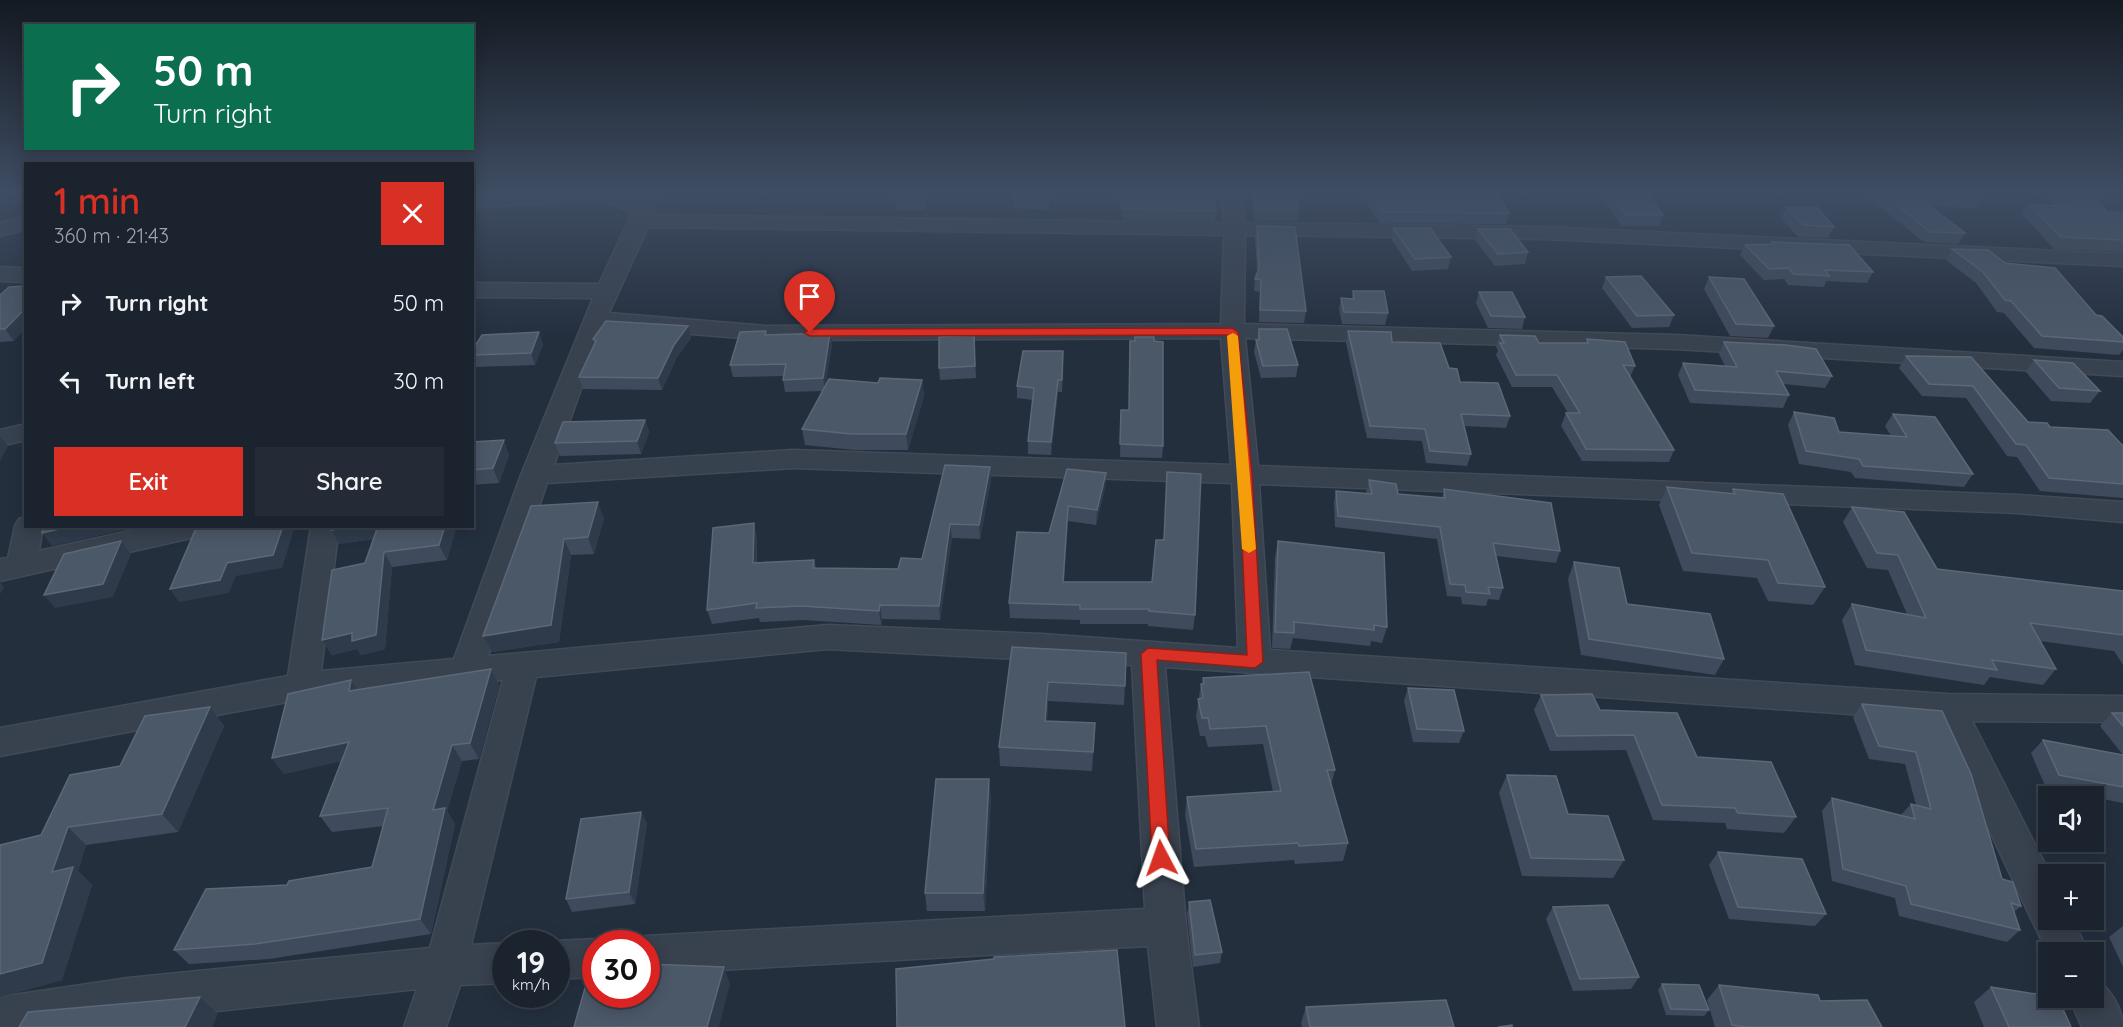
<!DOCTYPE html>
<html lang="en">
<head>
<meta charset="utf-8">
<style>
	:root { --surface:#1b232e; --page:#242b36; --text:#f1f3f6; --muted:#a0a4aa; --line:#39404a; --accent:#d93025 }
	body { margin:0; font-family:Quicksand,sans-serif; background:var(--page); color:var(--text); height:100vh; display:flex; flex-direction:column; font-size:22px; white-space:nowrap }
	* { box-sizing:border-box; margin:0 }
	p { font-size:20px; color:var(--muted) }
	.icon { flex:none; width:33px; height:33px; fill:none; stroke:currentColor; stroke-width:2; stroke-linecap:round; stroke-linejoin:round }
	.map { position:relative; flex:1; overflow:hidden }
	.panel { position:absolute; left:24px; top:162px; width:450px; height:366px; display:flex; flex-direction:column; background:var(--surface); border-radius:0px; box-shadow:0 3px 15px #0003,0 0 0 2px var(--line) }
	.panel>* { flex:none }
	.banner { position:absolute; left:24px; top:24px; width:450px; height:126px; border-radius:0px; box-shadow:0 3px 15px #0003,0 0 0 2px var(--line); background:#0b6e4f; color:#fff; overflow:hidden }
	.buttons { position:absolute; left:2038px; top:786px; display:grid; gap:12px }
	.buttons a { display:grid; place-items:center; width:66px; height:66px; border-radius:0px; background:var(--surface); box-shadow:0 3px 15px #0003,0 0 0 2px var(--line); font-size:30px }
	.speed { position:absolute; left:492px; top:930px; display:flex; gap:12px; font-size:30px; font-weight:700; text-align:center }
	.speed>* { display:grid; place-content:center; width:78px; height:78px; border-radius:50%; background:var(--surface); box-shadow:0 3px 15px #0003,0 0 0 2px var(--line); line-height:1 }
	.speed small { font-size:15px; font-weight:400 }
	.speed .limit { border:9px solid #d22; background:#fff; color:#111 }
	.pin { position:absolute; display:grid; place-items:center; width:51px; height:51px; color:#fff; margin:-62px -26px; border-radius:50% 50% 50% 0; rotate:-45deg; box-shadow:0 0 6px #0007 }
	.pin .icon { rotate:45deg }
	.me { position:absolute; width:66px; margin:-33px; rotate:356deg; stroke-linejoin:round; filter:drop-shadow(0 0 4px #0008) }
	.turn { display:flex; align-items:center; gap:21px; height:126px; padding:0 30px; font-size:27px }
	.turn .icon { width:78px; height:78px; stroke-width:2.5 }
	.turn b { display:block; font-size:42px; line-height:51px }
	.round { display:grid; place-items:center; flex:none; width:63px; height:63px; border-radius:0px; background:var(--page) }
	.head { display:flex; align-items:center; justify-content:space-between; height:102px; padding:0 30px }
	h1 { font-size:36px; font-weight:600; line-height:45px; color:var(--accent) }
	.cta { display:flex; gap:12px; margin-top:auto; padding:12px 30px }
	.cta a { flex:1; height:69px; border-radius:0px; background:var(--accent); color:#fff; font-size:24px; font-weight:600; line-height:69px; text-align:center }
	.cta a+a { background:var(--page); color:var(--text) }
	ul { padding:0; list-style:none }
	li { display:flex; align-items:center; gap:18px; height:78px; padding:0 30px }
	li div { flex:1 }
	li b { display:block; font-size:22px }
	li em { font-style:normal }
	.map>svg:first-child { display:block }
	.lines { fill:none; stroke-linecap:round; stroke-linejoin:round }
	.minor-casing { stroke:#414a57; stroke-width:3 }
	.minor { fill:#38414e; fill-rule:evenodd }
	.wall { fill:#3f4b5c }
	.shaded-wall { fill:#2f3b4b }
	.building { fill:#4b5868; stroke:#5c6777; stroke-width:1.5 }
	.route { fill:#d93025; stroke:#8d1f18; stroke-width:1.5 }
	.slow { fill:#f59e0b }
</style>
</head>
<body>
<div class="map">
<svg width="2123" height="1027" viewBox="0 0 2123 1027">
	<rect width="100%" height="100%" fill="#242f3e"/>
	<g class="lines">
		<g class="minor-casing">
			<g id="minor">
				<path d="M 520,194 L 621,194 L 637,201 L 639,194 L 659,194 L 652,215 L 1224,223 L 1222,194 L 1242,194 L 1245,223 L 1544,227 L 2123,254 L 2123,266 L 1544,239 L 1245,235 L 1244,324 L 1676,335 L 2123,362 L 2123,376 L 1676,349 L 1245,338 L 1258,466 L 2018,495 L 2123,502 L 2123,522 L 2018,513 L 1259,484 L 1270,650 L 1948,694 L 2123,696 L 2123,722 L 1972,721 L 2050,874 L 2049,920 L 2073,920 L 2088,952 L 2049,952 L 2049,956 L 1937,720 L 1165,667 L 1186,926 L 1199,1027 L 1157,1027 L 1148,946 L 646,974 L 646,944 L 631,944 L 646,936 L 1145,909 L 1132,665 L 828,649 L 536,677 L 471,945 L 506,943 L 506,983 L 460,985 L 446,1027 L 404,1027 L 417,989 L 72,1027 L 0,1027 L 0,997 L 128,978 L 430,948 L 503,680 L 303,699 L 0,756 L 0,728 L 288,676 L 311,526 L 339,526 L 321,671 L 454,659 L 521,475 L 593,298 L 472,297 L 472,283 L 599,284 L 632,213 L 600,199 L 472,208 L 472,196 ZM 648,227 L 1224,235 L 1221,324 L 766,326 L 609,313 ZM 603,327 L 766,340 L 1221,338 L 1231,465 L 793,450 L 554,465 ZM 793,468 L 1232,483 L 1238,648 L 1042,634 L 828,625 L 488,656 L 547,483 Z"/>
				<polygon points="26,216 26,229 0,236 0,223"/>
				<polygon points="0,267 26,268 26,282 0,281"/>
				<polygon points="26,424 26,440 0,446 0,430"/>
				<polygon points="26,517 26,526 43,526 39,551 152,526 214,526 210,533 200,536 0,581 0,559 8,558 15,526 19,519"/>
				<polygon points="596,939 608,944 596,944 596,977 556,979 556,944 548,944 556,941"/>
				<path d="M 2094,979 C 2110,986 2123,1010 2123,1027 L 2082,1027 L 2069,998 L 2094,998 Z"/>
			</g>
		</g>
		<use href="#minor" class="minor"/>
	</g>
	<g class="wall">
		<polygon points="896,194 925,194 925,210 897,211"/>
		<polygon points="1013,194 1049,194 1049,210 1013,208"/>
		<polygon points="1117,194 1213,194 1216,211 1215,221 1122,219"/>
		<polygon points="1252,194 1297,194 1299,210 1298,221 1254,221"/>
		<polygon points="1361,194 1497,194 1509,213 1506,224 1380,223"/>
		<polygon points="1601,194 1647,194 1663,215 1659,226 1622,226 1601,196"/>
		<polygon points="1864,194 1977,194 1981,198 1975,208 1930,206 1965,233 1958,244 1924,242"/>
		<polygon points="2045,194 2093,194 2107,212 2123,213 2123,252 2054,249 2022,214 2029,204 2054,205"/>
		<polygon points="1786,207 1834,227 1828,238 1798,237 1781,218"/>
		<polygon points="1257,226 1306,311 1304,323 1259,322 1260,292 1254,291 1255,279 1257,273 1255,237"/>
		<polygon points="1393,228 1451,257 1448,269 1412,271 1391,239"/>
		<polygon points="1478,229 1528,252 1525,264 1495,266 1475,240"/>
		<polygon points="1772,242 1873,272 1867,283 1826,281 1824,287 1788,285 1784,279 1764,280 1740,255 1745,245 1771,244"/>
		<polygon points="1952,249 2005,263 2096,315 2123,337 2123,350 2119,355 2034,348 2004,313 1997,312 1976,283 1946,260"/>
		<polygon points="1606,277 1674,315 1669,327 1632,328 1602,288"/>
		<polygon points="1709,277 1774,326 1768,338 1730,336 1704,289"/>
		<polygon points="1353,291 1388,313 1385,325 1342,324 1339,309 1341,298 1352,298"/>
		<polygon points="1479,292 1525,317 1522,329 1488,328 1476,303"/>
		<polygon points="0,295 14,341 0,342"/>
		<polygon points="688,326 691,338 677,357 662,390 583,389 579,377 594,345 593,339"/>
		<polygon points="1259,329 1298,365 1296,377 1261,378 1254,352 1256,340 1258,340"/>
		<polygon points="766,331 766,335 830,333 832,345 825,386 922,380 924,396 908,450 855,450 805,445 802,429 823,391 785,392 783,380 783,376 733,377 730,365"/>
		<polygon points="1348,331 1392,342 1449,368 1460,382 1510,416 1506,428 1464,426 1471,454 1467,466 1426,463 1422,441 1367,438 1346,343"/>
		<polygon points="974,335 976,378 940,380 939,368"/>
		<polygon points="1500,335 1539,343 1586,343 1587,339 1635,366 1630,377 1674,450 1669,462 1582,461 1561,426 1566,413 1568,413 1552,387 1512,387 1496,355 1498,350 1496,347"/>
		<polygon points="1130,341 1163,446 1162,458 1120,457 1121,410 1129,410"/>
		<polygon points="1724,342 1832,376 1825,388 1783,384 1789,395 1783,408 1690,403 1678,375 1683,363 1725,366 1719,354"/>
		<polygon points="543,344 535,365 475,367 472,361 472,351"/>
		<polygon points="1906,356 1971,357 2028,422 2123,446 2123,498 2040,491 2017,457 2007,456 1966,398 1922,396 1899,368"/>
		<polygon points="2034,360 2100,391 2090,403 2051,401 2026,372"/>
		<polygon points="1063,363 1062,392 1058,392 1051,455 1028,454 1028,441 1032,400 1017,398 1017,386"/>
		<polygon points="1794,412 1839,432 1891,436 1885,426 1893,414 1973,474 1964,487 1855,478 1851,472 1799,464 1788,425"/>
		<polygon points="645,420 649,432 641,454 560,456 555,443"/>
		<polygon points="472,442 509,455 499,483 472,485"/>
		<polygon points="990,467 991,481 980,539 952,538 940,620 882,619 881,625 804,620 760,622 759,618 712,624 707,610 757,537 757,563 814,560 816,568 898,569 922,559"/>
		<polygon points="1067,469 1106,473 1105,488 1096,525 1068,521 1064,582 1195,615 1193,630 1148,626 1148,624 1080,624 1080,620 1010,618 1009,603 1049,533"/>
		<polygon points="1369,480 1398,494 1442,498 1444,489 1560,551 1556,563 1496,556 1503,588 1499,600 1488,599 1486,606 1462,604 1461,597 1447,596 1437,539 1335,527 1334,502 1336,491 1366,493"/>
		<polygon points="1667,487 1731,493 1733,489 1825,587 1813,605 1768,601 1757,578 1683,571 1659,505"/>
		<polygon points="531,506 604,518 594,554 571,555 559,642 492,652 483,636"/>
		<polygon points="1852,507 1937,569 2123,591 2123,665 2114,651 2040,641 2056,669 2043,685 1990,677 1984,685 1855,665 1842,620 1852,604 1907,614 1888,570 1867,568 1843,522"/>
		<polygon points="456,528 447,560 392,567 385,649 361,655 357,649 332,655 322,640 365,563 373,539 339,544 331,530"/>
		<polygon points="1278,541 1387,627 1382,643 1371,641 1370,646 1293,638 1290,649 1272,648 1275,557"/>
		<polygon points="1574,562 1627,604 1724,659 1715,675 1581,655 1568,579"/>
		<polygon points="1012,647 1126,653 1124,705 1048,701 1047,721 1094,742 1092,771 1000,766 999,747"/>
		<polygon points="491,669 499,685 479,759 462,761 447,811 455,824 431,934 269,959 189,964 174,950 287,885 372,867 384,826 332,832 320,816 341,761 284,774 272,758 357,690"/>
		<polygon points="1203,678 1335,770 1331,785 1348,843 1343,861 1295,864 1294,860 1194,867 1185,815 1187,797 1273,792 1263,744 1208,747 1205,736 1200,736 1196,716 1201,684 1202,684"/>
		<polygon points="1408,688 1464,731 1459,743 1413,742 1404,701"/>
		<polygon points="1541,695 1600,710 1697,757 1796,817 1784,833 1727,829 1725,823 1653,820 1626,750 1550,751 1534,710"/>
		<polygon points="1862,704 1942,711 2002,879 2021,906 2014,912 2020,930 2007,942 1899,916 1895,898 1832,881 1822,811 1832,798 1901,815 1911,804 1916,805 1905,764 1869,759 1853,717"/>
		<polygon points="210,707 224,726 178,832 86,845 78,871 92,885 62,980 0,997 0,845 41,835 120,766"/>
		<polygon points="2112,713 2123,713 2123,755 2100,726"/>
		<polygon points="2043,740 2123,755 2123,803 2046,788 2031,753"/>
		<polygon points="1507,775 1568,814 1624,860 1613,878 1522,876 1499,793"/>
		<polygon points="991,797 985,911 927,911 925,893"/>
		<polygon points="641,812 647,824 635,904 572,912 566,899"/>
		<polygon points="1718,852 1826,914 1815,926 1729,919 1709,865"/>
		<polygon points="1189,902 1222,952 1220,963 1193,967 1187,914"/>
		<polygon points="1553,907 1639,977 1631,989 1573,991 1546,919"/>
		<polygon points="2123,926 2123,967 2109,937"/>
		<polygon points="1662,984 1709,1010 1704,1016 1666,1015 1658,990"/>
		<polygon points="1719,985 1820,1001 1882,1027 1715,1027 1707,1000"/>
		<polygon points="1991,987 2071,1027 1984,1027 1974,1002"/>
		<polygon points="1306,1007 1454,1027 1302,1027 1301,1023"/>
	</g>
	<g class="shaded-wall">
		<polygon points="26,308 26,328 14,341 5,329"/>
		<polygon points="688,326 691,338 677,357 662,390 658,378 674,345"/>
		<polygon points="539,332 543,344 535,365 531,353"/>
		<polygon points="830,333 832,345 825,391 823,378"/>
		<polygon points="922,380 924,396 908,450 906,434"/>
		<polygon points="1058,380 1058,392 1051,455 1051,442"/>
		<polygon points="645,420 649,432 641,454 637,441"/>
		<polygon points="0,436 8,446 0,461"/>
		<polygon points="504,440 509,455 499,483 493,468"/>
		<polygon points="990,467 991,481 980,539 979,525"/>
		<polygon points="1106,473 1105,488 1096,525 1097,510"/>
		<polygon points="598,502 604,518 594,554 588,537"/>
		<polygon points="1068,506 1068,521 1063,597 1063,582"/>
		<polygon points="754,523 757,537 756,577 753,563"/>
		<polygon points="950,524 952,538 940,620 939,606"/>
		<polygon points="72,526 129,526 128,529 52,546 42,533"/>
		<polygon points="283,526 295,526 282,568 236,576 229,593 179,602 170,589 227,563"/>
		<polygon points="352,526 382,526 387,537 339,544 331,530"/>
		<polygon points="445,526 455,526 456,528 447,560 439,545"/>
		<polygon points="564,539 571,555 559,642 492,652 483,636"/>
		<polygon points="121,541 131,554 113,597 55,608 44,595"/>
		<polygon points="384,552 392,567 385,649 361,655 357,649 332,655 322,640"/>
		<polygon points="0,582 4,587 0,594"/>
		<polygon points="880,605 882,619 881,625 879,611"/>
		<polygon points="491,669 499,685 479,759 470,743"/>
		<polygon points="351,680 362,696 349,691"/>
		<polygon points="1048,682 1048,701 1045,739 1045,721"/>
		<polygon points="210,707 224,726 178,832 162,814"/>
		<polygon points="349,742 360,757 284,774 272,758"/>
		<polygon points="452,745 462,761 447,811 455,824 431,934 420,919 433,810"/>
		<polygon points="989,779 991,797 985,911 983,893"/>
		<polygon points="641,812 647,824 635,904 629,892"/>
		<polygon points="68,827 86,845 78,871 92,885 62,980 0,997 0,974 52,872"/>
		<polygon points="724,967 730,984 719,1027 707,1027"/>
		<polygon points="200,997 218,1014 212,1027 185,1027"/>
	</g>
	<g class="building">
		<polygon points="896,194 924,194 924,199 895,200"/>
		<polygon points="1013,194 1049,194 1049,199 1013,197"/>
		<polygon points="1119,194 1213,194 1216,211 1122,209"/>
		<polygon points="1254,194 1297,194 1299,210 1255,210"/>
		<polygon points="1370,194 1497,194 1509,213 1382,212"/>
		<polygon points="1611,194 1647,194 1663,215 1626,215"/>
		<polygon points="1883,194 1977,194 1981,198 1915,195 1965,233 1930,232"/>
		<polygon points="2060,194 2093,194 2107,212 2123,213 2123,240 2061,237 2029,204 2069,207"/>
		<polygon points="1786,207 1817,207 1834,227 1803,225"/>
		<polygon points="1257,226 1295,227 1306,311 1260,310 1261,280 1255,279 1259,268"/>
		<polygon points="1393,228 1430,228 1451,257 1415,259"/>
		<polygon points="1478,229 1510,229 1528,252 1498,254"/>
		<polygon points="1772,242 1849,245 1873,272 1825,270 1829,276 1793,274 1789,268 1769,269 1745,245 1774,244"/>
		<polygon points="1952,249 1988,250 2005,263 2055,268 2096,315 2102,316 2123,337 2123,342 2042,336 2011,301 2005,300 1983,272"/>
		<polygon points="1641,276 1674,315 1637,316 1606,277"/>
		<polygon points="1709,277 1744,279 1774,326 1736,324"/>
		<polygon points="26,286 26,308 5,329 0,329 0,295 9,287"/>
		<polygon points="1353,291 1384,291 1388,313 1344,312 1341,298 1354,299"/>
		<polygon points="1479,292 1512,292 1525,317 1491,316"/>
		<polygon points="606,321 688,326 674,345 658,378 579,377 596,341 593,339"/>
		<polygon points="1259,329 1287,329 1298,365 1263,366 1256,340 1259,340"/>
		<polygon points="766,331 765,335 830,333 823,378 783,380 786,364 730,365 740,332"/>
		<polygon points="1348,331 1391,332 1392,342 1440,343 1449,368 1457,369 1460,382 1498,383 1510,416 1461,414 1471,454 1430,451 1425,429 1370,426"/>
		<polygon points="539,332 531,353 472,355 472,351 482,335"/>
		<polygon points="974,335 975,366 939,368 939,337"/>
		<polygon points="1500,335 1535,336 1539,343 1588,343 1587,339 1625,342 1635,366 1623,365 1674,450 1586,449 1566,413 1580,413 1557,375 1516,375 1500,343 1504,343"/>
		<polygon points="1135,337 1154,337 1154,341 1163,342 1163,446 1120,444 1121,410 1129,410 1130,341 1135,341"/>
		<polygon points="1724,342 1786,345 1816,349 1832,376 1776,371 1789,395 1695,390 1683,363 1737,367"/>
		<polygon points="1023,351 1063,351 1062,380 1058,380 1051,442 1028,441 1034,388 1017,386"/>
		<polygon points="1906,356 1971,357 2028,422 2047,423 2050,427 2108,430 2123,446 2123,484 2049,478 2026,445 2016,444 1973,386 1929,384"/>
		<polygon points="2034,360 2073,363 2100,391 2059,388"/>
		<polygon points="880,378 922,380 906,434 852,434 802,429 829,379 878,383"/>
		<polygon points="1794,412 1834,418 1839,432 1907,437 1893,414 1935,417 1973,474 1863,466 1859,459 1806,451"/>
		<polygon points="645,420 637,441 555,443 563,422"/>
		<polygon points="504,440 493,468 472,470 472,442"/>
		<polygon points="945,465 990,467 979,525 950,524 939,606 880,605 879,611 801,606 756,608 757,603 707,610 713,528 754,523 753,563 814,560 813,568 898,569 901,558 922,559"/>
		<polygon points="1067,469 1106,473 1097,510 1068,506 1063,582 1152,582 1156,540 1164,540 1167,472 1201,474 1195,615 1149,611 1149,609 1080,609 1080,605 1009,603 1017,532 1049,533"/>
		<polygon points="1369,480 1396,484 1398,494 1445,498 1444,489 1551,503 1560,551 1493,543 1503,588 1488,587 1490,594 1466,592 1465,585 1450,584 1440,527 1338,516 1336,491 1372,494"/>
		<polygon points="1667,487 1735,494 1733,489 1783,494 1825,587 1778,583 1768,560 1692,553"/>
		<polygon points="598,502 588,537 564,539 551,625 483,636 531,506"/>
		<polygon points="1852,507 1904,512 1937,569 2123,591 2123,635 2030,623 2056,669 1992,660 1997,670 1866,650 1852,604 1926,618 1898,555 1877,553"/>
		<polygon points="43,526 72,526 42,533"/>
		<polygon points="197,526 283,526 273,555 227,563 220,580 170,589"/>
		<polygon points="331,526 352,526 331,530"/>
		<polygon points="378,526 445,526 439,545 384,552 376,635 352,641 352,633 322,640 332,570 365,563"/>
		<polygon points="121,541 103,584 44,595 64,554"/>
		<polygon points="1278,541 1384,553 1387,627 1374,625 1374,630 1294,622 1294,633 1275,632"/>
		<polygon points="1574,562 1619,568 1627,604 1710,614 1724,659 1589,639"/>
		<polygon points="1012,647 1126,653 1125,686 1048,682 1045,721 1095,723 1093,752 999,747"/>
		<polygon points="491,669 470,743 452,745 433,810 445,808 420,919 255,944 174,950 206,889 287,885 289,881 372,867 388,808 320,816 349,742 272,758 288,694 351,680 349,691"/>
		<polygon points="1309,672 1335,770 1327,770 1348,843 1299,846 1298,843 1196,849 1187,797 1281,791 1266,726 1210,729 1208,718 1202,718 1198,699 1203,698 1201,684 1204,684 1203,678"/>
		<polygon points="1408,688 1454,690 1464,731 1417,729"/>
		<polygon points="1592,694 1600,710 1677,713 1697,757 1771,762 1796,817 1738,813 1735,808 1662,805 1634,735 1557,736 1541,695"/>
		<polygon points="1862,704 1942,711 1971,774 2002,879 2013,882 2021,906 2011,903 2020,930 1911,904 1906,886 1843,869 1832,798 1915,819 1911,804 1931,809 1916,752 1879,746"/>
		<polygon points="210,707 162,814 68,827 52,872 73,867 42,963 0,974 0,845 41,835 70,775 120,766 145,716"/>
		<polygon points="2112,713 2123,713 2123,726"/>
		<polygon points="2043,740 2123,755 2123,787 2059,775"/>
		<polygon points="1507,775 1556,776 1568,814 1608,816 1624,860 1531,858"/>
		<polygon points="936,779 989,779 983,893 925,893"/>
		<polygon points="641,812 629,892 566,899 581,819"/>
		<polygon points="1718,852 1802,859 1826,914 1738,907"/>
		<polygon points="1210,900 1222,952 1195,955 1189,902"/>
		<polygon points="1608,905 1639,977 1580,979 1553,907"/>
		<polygon points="1117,950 1125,1027 897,1027 896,969 994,959 994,957"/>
		<polygon points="594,956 596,956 596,994 646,994 646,959 649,959 648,964 724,967 707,1027 574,1027"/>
		<polygon points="1662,984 1699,985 1709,1010 1671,1009"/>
		<polygon points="1719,985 1818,995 1820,1001 1867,1000 1882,1027 1746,1027 1732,1025"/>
		<polygon points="1991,987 2049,996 2049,998 2058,998 2071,1027 2009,1027"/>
		<polygon points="200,997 185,1027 19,1027 28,1012"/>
		<polygon points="1446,1000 1454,1027 1310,1027 1306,1007"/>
		<polygon points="1512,1025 1512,1027 1498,1027"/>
	</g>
	<linearGradient id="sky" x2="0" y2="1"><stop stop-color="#141a22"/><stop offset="0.57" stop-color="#3f4d63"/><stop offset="1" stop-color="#3f4d63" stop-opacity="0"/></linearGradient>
	<rect width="2123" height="338" fill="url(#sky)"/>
	<polygon class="route" points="1232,328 1238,332 1252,473 1263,662 1255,668 1157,660 1170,858 1168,864 1161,866 1155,864 1152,858 1141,654 1148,648 1247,655 1239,473 1227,335 810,336 804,333 810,329"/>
	<polygon class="slow" points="1233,333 1238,336 1256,549 1249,553 1242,549 1227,336"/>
</svg>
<div class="buttons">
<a><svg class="icon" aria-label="sound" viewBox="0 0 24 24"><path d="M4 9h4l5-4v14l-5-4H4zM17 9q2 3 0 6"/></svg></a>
<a>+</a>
<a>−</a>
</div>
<div class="speed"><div>19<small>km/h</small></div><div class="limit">30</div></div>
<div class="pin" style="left:810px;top:333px;background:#d93025"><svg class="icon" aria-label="arrive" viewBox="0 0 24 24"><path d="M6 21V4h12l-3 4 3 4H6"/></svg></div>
<svg class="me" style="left:1161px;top:858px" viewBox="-20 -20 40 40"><path d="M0-17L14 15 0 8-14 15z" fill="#d93025" stroke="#fff" stroke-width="4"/></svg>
<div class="banner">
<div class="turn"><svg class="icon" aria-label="right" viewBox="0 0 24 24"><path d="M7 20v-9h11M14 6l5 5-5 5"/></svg><div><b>50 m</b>Turn right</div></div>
</div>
<section class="panel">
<div class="head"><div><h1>1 min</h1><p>360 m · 21:43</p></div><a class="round" style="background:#d93025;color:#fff"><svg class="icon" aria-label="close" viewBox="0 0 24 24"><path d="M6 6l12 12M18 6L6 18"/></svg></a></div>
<ul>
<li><svg class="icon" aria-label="right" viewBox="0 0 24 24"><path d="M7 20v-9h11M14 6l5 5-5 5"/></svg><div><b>Turn right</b></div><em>50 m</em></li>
<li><svg class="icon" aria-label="left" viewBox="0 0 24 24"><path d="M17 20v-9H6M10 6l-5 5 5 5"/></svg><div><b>Turn left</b></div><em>30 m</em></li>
</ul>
<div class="cta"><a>Exit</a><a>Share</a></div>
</section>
</div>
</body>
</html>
